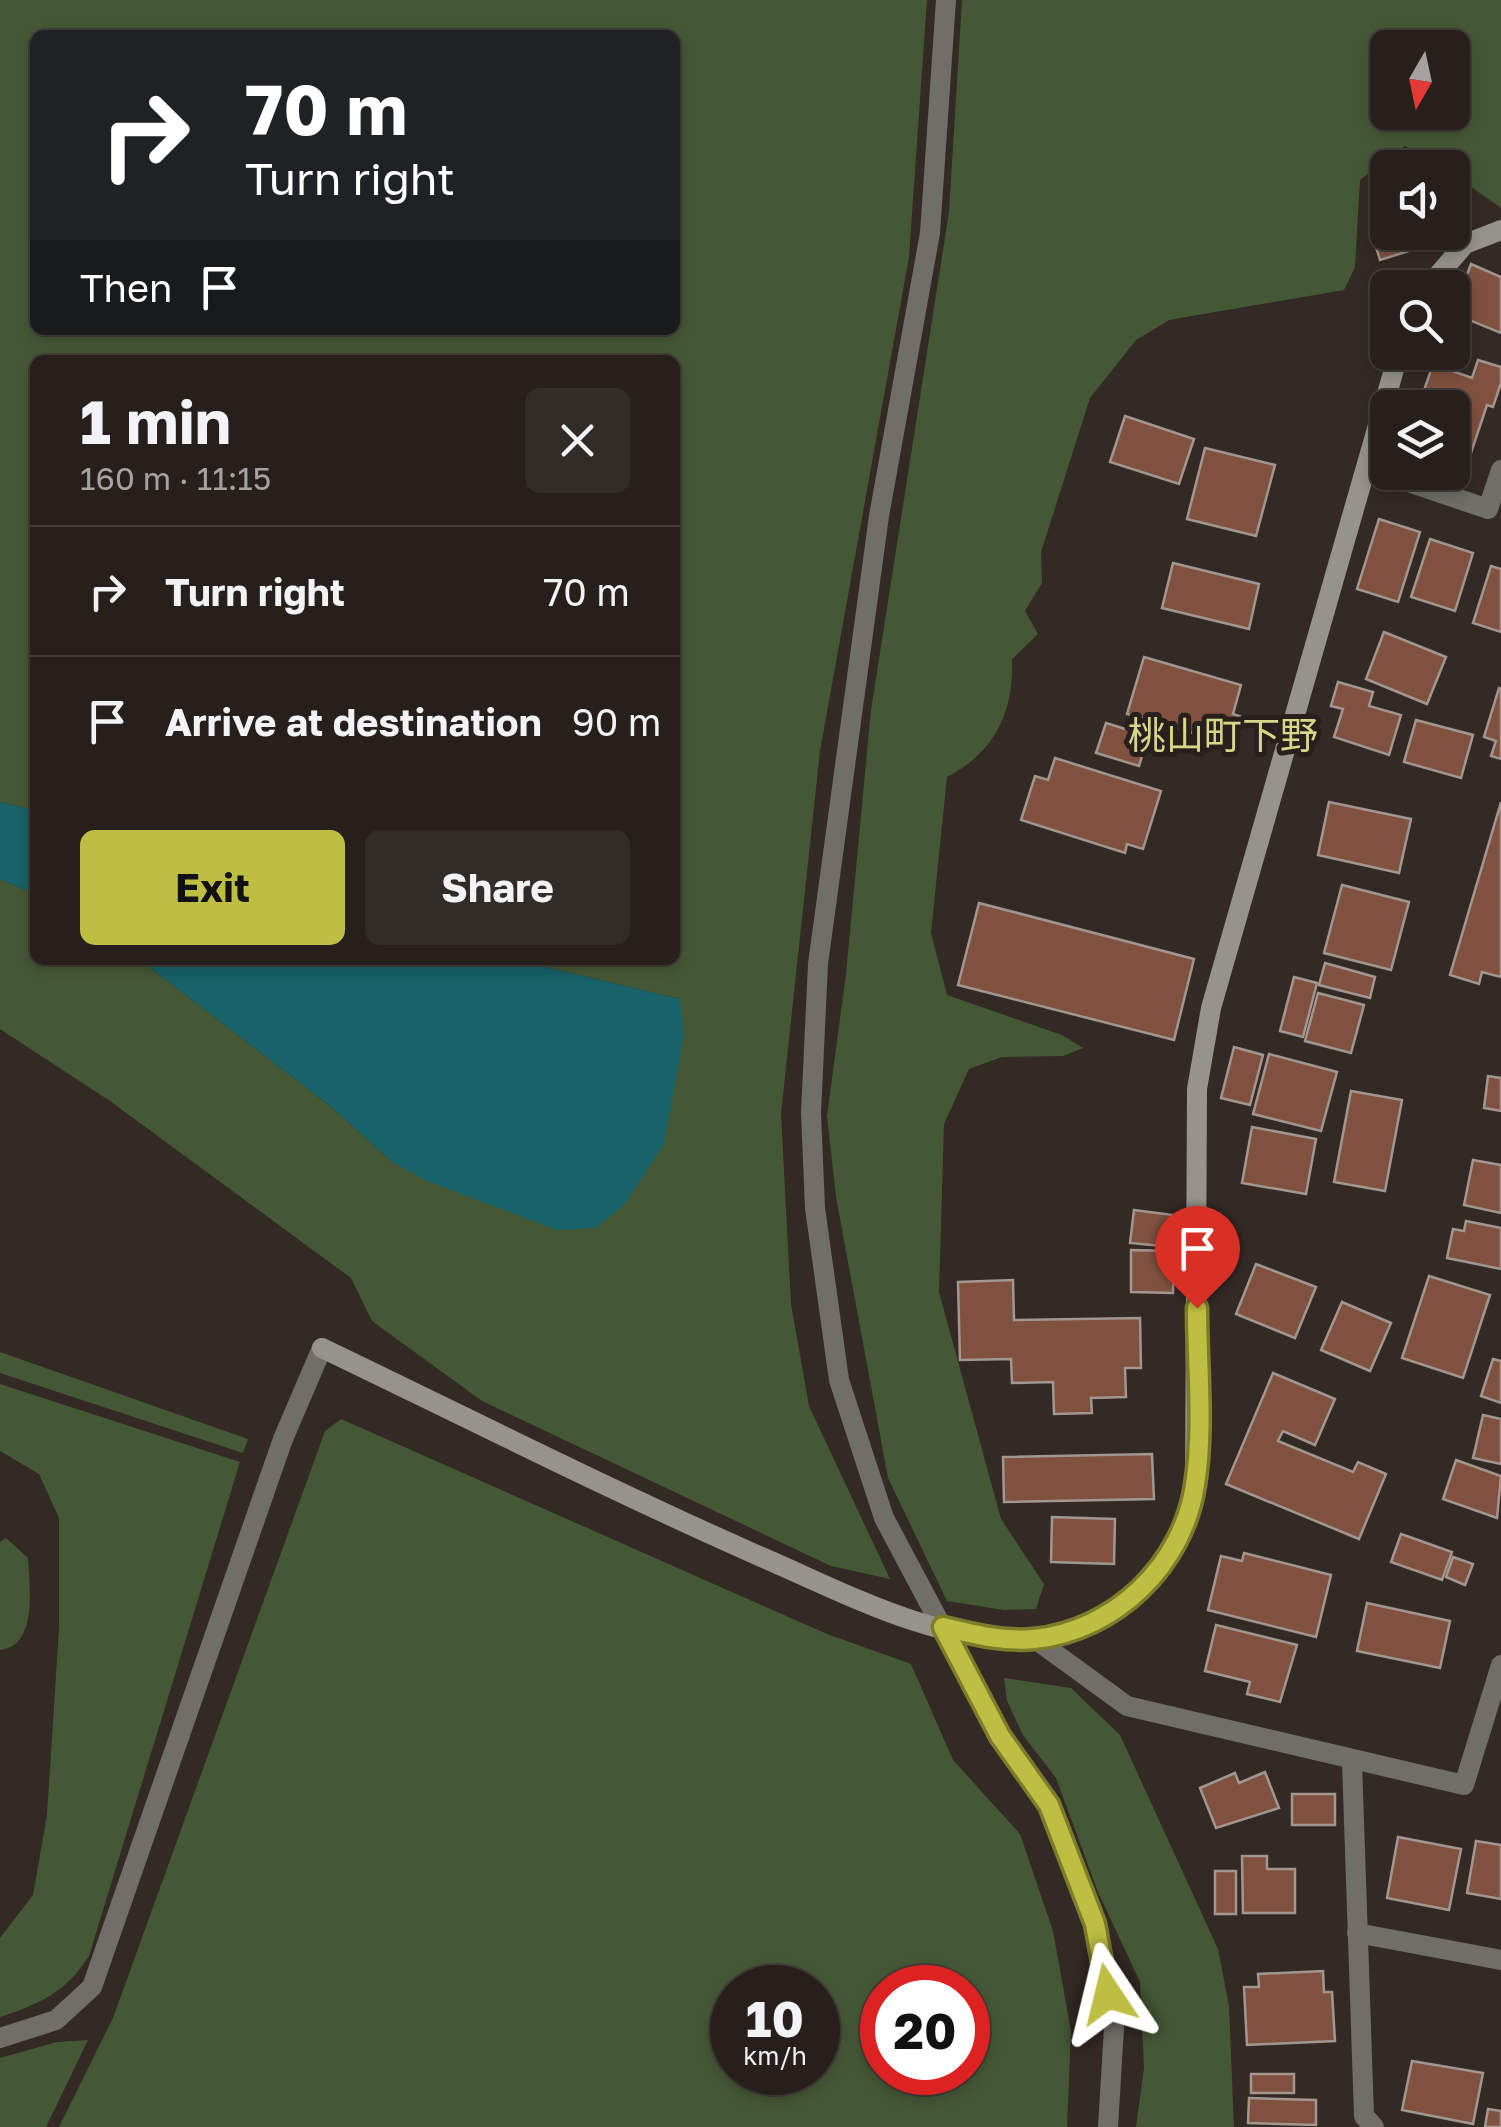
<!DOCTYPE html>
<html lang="en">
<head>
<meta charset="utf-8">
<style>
	:root { --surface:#261f1c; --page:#322c29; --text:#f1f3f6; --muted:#a4a2a3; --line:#423d3b; --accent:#bebf42 }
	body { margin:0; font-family:"Golos Text","Noto Sans JP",sans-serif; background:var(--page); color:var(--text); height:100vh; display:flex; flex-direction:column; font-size:38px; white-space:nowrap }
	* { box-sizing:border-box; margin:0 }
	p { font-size:32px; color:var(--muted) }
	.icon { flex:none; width:55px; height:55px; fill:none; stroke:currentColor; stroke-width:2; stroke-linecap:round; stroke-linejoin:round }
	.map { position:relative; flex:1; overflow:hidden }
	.drawer { position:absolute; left:30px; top:355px; width:650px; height:610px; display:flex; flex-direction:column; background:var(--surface); border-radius:15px; box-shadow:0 5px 15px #0003,0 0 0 2px var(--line) }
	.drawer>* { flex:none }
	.guide { position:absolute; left:30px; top:30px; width:650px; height:305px; border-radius:15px; box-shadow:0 5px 15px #0003,0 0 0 2px var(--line); background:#202124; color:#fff; overflow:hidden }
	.needle { width:65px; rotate:189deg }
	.tools { position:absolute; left:1370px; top:30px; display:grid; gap:20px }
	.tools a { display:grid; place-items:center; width:100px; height:100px; border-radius:15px; background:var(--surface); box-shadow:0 5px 15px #0003,0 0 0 2px var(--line); font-size:50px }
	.speed { position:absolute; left:710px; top:1965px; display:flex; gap:20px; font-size:50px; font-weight:700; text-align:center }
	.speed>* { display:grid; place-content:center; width:130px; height:130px; border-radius:50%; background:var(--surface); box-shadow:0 5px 15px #0003,0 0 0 2px var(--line); line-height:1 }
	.speed small { font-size:25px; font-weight:400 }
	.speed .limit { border:15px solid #d22; background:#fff; color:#111 }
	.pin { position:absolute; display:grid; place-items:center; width:85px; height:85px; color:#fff; margin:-102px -42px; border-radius:50% 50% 50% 0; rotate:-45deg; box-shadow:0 0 10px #0007 }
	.pin .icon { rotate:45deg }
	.me { position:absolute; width:110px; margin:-55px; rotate:350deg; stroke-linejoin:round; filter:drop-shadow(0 0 8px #0008) }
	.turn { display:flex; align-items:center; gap:35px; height:210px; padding:0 50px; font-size:45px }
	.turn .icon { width:130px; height:130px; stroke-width:2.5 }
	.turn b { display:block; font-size:70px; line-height:85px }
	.then { display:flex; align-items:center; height:95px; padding:0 50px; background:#0003; gap:20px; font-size:38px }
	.round { display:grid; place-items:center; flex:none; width:105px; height:105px; border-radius:15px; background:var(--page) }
	.summary { display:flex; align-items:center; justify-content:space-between; height:170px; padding:0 50px }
	h1 { font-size:60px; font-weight:700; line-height:75px }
	.primary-button { display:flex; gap:20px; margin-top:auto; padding:20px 50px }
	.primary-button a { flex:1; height:115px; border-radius:15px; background:var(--accent); color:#111; font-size:40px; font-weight:700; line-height:115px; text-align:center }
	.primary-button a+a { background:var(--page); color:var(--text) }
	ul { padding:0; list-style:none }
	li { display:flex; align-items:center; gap:30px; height:130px; padding:0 50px; border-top:2px solid var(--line) }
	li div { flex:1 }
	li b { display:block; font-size:38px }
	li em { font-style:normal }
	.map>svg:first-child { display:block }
	.green { fill:#455835; fill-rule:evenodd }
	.water { fill:#186269 }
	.building { fill:#80513f; stroke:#a29691; stroke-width:2.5 }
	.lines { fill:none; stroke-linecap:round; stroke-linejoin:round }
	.lane { stroke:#6f6e69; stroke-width:20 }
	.street { stroke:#6f6e69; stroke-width:20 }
	.secondary { stroke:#95938c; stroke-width:20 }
	.route-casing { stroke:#7c7c2b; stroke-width:25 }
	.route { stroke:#bebf42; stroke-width:18 }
	.labels { text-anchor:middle; stroke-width:10; stroke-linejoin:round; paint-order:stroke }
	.neighbourhood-label { font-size:38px; fill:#d5d789; stroke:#291f1c }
</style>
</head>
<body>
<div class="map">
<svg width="1501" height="2127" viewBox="0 0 1501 2127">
	<rect width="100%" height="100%" fill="#332925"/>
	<g class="green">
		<path d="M 0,0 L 927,0 L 909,257 L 820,751 L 781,1114 L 791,1304 L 809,1406 L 890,1579 L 831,1566 L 482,1401 L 372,1321 L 351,1278 L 110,1101 L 0,1029 L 0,879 L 35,894 L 35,960 L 140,960 L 329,1105 L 392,1162 L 680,999 L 516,960 L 675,960 L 675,360 L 35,360 L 35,811 L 0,802 ZM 35,35 L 675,35 L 675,330 L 35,330 Z"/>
		<path d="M 962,0 L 1501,0 L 1501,208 L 1453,174 L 1452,168 L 1442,167 L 1405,146 L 1360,180 L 1355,267 L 1344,290 L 1169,320 L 1136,340 L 1090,398 L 1041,552 L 1042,583 L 1025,611 L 1038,634 L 1012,659 C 1014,712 995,752 947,777 L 931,933 L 947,995 L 1062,1035 L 1083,1048 L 1063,1056 L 1002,1057 L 969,1069 L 944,1124 L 939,1292 L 1001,1519 L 1044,1584 L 1036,1609 L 1004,1610 L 947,1601 L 888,1478 L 836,1197 L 827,1116 L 846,974 L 871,710 L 949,212 ZM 1388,48 L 1452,48 L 1452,112 L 1388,112 Z"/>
		<polygon points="0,1352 248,1439 243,1453 0,1373"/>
		<path d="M 0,1384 L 240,1462 L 89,1956 C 66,1992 40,2004 0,2017 L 0,1938 L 33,1895 L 47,1815 L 59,1628 L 59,1518 L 39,1474 L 0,1451 Z"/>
		<path d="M 341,1419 L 827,1634 L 911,1664 L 953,1760 L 1020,1834 L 1053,1931 L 1071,2031 L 1067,2127 L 59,2127 L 113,2018 L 325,1431 ZM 732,1988 L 818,1988 L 818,2072 L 732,2072 ZM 882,1988 L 968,1988 L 968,2072 L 882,2072 Z"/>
		<path d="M 6,1538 L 28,1558 C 29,1585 39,1646 0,1650 L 0,1542 Z"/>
		<polygon points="1004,1678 1071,1688 1120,1735 1218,1949 1229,2006 1234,2127 1136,2127 1144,2068 1140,1982 1098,1892 1056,1778 1023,1735 1007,1701"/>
		<polygon points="88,2040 46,2127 0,2127 0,2058 57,2042"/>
	</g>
	<g class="water">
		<polygon points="0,802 35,811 35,894 0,879"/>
		<polygon points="140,960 516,960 680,999 684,1034 664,1144 625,1204 595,1228 557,1230 427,1181 392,1162 329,1105"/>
	</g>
	<g class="building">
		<polygon points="1388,200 1388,232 1420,232 1422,239 1407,244 1409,251 1380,260 1375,244 1385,241 1374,204"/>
		<polygon points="1471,264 1501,277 1501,333 1452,313 1452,288 1447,288 1455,287 1459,277 1465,280"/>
		<polygon points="1478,360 1501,367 1501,383 1493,407 1487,405 1467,465 1452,460 1452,408 1418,408 1433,364 1472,378"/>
		<polygon points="1125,416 1194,439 1179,484 1110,462"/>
		<polygon points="1205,448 1275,465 1256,536 1187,519"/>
		<polygon points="1379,519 1420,532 1398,602 1357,589"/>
		<polygon points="1430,539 1473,553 1455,611 1411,597"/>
		<polygon points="1173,563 1259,584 1249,629 1162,608"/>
		<polygon points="1491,566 1501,569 1501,632 1473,623"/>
		<polygon points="1384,632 1446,657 1427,704 1366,679"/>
		<polygon points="1144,657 1241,685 1233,714 1242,717 1234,745 1127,714"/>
		<polygon points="1338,682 1373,692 1369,706 1401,715 1389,755 1334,737 1343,709 1331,706"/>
		<polygon points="1499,688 1501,689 1501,759 1491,756 1496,741 1484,737"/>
		<polygon points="1416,720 1473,735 1461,778 1404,762"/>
		<polygon points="1106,723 1148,736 1139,766 1096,753"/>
		<polygon points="1055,758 1161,791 1143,849 1127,844 1125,853 1021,820 1035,776 1048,780"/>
		<polygon points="1329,802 1411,819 1399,873 1318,855"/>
		<polygon points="1501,802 1501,977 1482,972 1479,984 1450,975"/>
		<polygon points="1342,885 1409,902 1391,970 1324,953"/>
		<polygon points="979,903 1194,959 1174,1040 958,985"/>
		<polygon points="1325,963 1375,977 1370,998 1319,985"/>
		<polygon points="1294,977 1317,983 1303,1037 1280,1031"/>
		<polygon points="1318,993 1364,1005 1351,1053 1305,1041"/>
		<polygon points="1234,1047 1263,1055 1250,1105 1221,1098"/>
		<polygon points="1269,1054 1337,1072 1321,1131 1253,1114"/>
		<polygon points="1488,1076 1501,1078 1501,1111 1484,1108"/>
		<polygon points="1351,1091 1402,1100 1385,1191 1334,1182"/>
		<polygon points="1252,1127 1316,1139 1306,1194 1242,1183"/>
		<polygon points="1473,1160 1501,1165 1501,1213 1464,1205"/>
		<polygon points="1134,1210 1173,1215 1171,1247 1130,1243"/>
		<polygon points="1466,1221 1501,1228 1501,1269 1447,1258 1453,1229 1464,1231"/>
		<polygon points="1131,1250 1174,1251 1173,1293 1131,1292"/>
		<polygon points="1256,1264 1316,1287 1295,1338 1236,1314"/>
		<polygon points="1429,1276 1490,1295 1463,1378 1402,1358"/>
		<polygon points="1013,1280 1014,1320 1140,1318 1141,1368 1125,1368 1126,1397 1091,1398 1092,1413 1054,1414 1053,1382 1012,1383 1011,1359 960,1360 958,1282"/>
		<polygon points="1342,1302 1391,1323 1370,1371 1321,1350"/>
		<polygon points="1493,1359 1501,1361 1501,1403 1481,1396"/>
		<polygon points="1273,1373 1335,1399 1315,1445 1283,1431 1278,1441 1353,1472 1358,1462 1386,1474 1359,1539 1226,1484"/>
		<polygon points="1483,1415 1501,1419 1501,1464 1473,1458"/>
		<polygon points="1152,1454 1154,1499 1004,1502 1003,1457"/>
		<polygon points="1456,1460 1501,1476 1497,1518 1443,1499"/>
		<polygon points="1052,1517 1115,1519 1114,1564 1051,1562"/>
		<polygon points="1401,1534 1452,1552 1442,1580 1391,1562"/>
		<polygon points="1244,1553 1331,1575 1316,1637 1208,1610 1221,1556 1242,1561"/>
		<polygon points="1453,1557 1473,1564 1465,1585 1446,1577"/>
		<polygon points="1367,1603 1450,1621 1440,1668 1357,1651"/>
		<polygon points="1216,1625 1297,1645 1280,1702 1247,1694 1250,1682 1205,1671"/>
		<polygon points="1265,1772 1279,1808 1216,1828 1200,1788 1235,1773 1239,1783"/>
		<rect x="1292" y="1794" width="43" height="31"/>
		<polygon points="1398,1837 1461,1849 1449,1910 1387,1898"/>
		<polygon points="1476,1841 1501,1845 1501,1899 1467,1893"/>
		<polygon points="1242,1856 1267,1856 1267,1869 1295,1869 1295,1913 1243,1913"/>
		<rect x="1215" y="1871" width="21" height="43"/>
		<polygon points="1323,1971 1324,1992 1332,1992 1335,2041 1247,2045 1244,1987 1259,1987 1258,1974"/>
		<polygon points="1412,2061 1483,2073 1473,2124 1402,2110"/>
		<rect x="1251" y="2074" width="43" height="19"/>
		<polygon points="1249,2098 1316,2100 1316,2125 1248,2123"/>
		<polygon points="1488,2109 1501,2111 1501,2127 1485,2127"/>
	</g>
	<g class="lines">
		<g class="lane">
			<polyline points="946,0 930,233 879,516 818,964 811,1113 815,1208 839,1380 884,1518 1000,1736 1049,1805 1095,1924 1114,2028 1108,2127"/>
			<polyline points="1367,468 1488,509 1501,470"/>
			<polyline points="0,2038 56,2020 92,1987 283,1439 322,1348"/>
		</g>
		<g class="street">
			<polyline points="1035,1639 1127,1706 1464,1785 1501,1665"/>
			<polyline points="1352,1762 1364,2116 1374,2127"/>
			<polyline points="1357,1933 1501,1960"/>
		</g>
		<g class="secondary">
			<polyline points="1427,288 1465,244 1501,230"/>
			<path d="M 322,1348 C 470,1419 616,1493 766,1559 C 847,1594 941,1645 1032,1639 C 1119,1633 1177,1564 1195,1485 L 1197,1089 L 1211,1008 L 1399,352"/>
		</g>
	</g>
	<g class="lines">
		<g class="route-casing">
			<path id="route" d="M 1108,1994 L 1095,1924 L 1049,1805 L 1000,1736 L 943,1627 C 973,1634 1003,1642 1034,1639 C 1115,1631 1183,1565 1195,1485 C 1204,1428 1197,1366 1197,1308"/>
		</g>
		<use href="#route" class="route"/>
	</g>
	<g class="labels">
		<g class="neighbourhood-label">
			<text x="1223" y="749">桃山町下野</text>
		</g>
	</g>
</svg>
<div class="tools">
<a><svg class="needle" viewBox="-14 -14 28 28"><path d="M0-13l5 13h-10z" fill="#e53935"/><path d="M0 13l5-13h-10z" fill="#a4a2a3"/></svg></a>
<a><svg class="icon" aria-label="sound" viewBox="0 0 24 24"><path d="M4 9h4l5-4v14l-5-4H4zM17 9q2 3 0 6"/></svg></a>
<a><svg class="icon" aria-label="search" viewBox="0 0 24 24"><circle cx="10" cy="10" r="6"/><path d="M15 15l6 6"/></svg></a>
<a><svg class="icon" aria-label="layers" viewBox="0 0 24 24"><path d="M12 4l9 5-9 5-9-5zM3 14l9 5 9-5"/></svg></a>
</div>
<div class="speed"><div>10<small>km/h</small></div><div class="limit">20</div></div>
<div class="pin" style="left:1197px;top:1308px;background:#d93025"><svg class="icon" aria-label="arrive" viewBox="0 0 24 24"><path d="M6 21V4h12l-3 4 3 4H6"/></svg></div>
<svg class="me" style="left:1108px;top:1994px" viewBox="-20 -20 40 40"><path d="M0-17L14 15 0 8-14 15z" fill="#bebf42" stroke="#fff" stroke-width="4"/></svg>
<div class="guide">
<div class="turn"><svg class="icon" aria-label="right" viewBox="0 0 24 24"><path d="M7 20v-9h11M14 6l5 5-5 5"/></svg><div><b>70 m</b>Turn right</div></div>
<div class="then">Then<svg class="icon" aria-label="arrive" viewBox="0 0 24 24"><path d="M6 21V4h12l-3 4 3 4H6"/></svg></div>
</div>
<section class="drawer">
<div class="summary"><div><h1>1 min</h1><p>160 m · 11:15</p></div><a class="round"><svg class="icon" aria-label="close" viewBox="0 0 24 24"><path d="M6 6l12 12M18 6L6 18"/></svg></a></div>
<ul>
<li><svg class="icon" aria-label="right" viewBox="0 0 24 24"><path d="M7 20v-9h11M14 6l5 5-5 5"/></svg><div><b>Turn right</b></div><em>70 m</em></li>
<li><svg class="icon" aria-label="arrive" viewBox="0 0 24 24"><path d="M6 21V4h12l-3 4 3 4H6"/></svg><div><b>Arrive at destination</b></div><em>90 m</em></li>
</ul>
<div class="primary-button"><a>Exit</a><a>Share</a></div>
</section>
</div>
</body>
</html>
